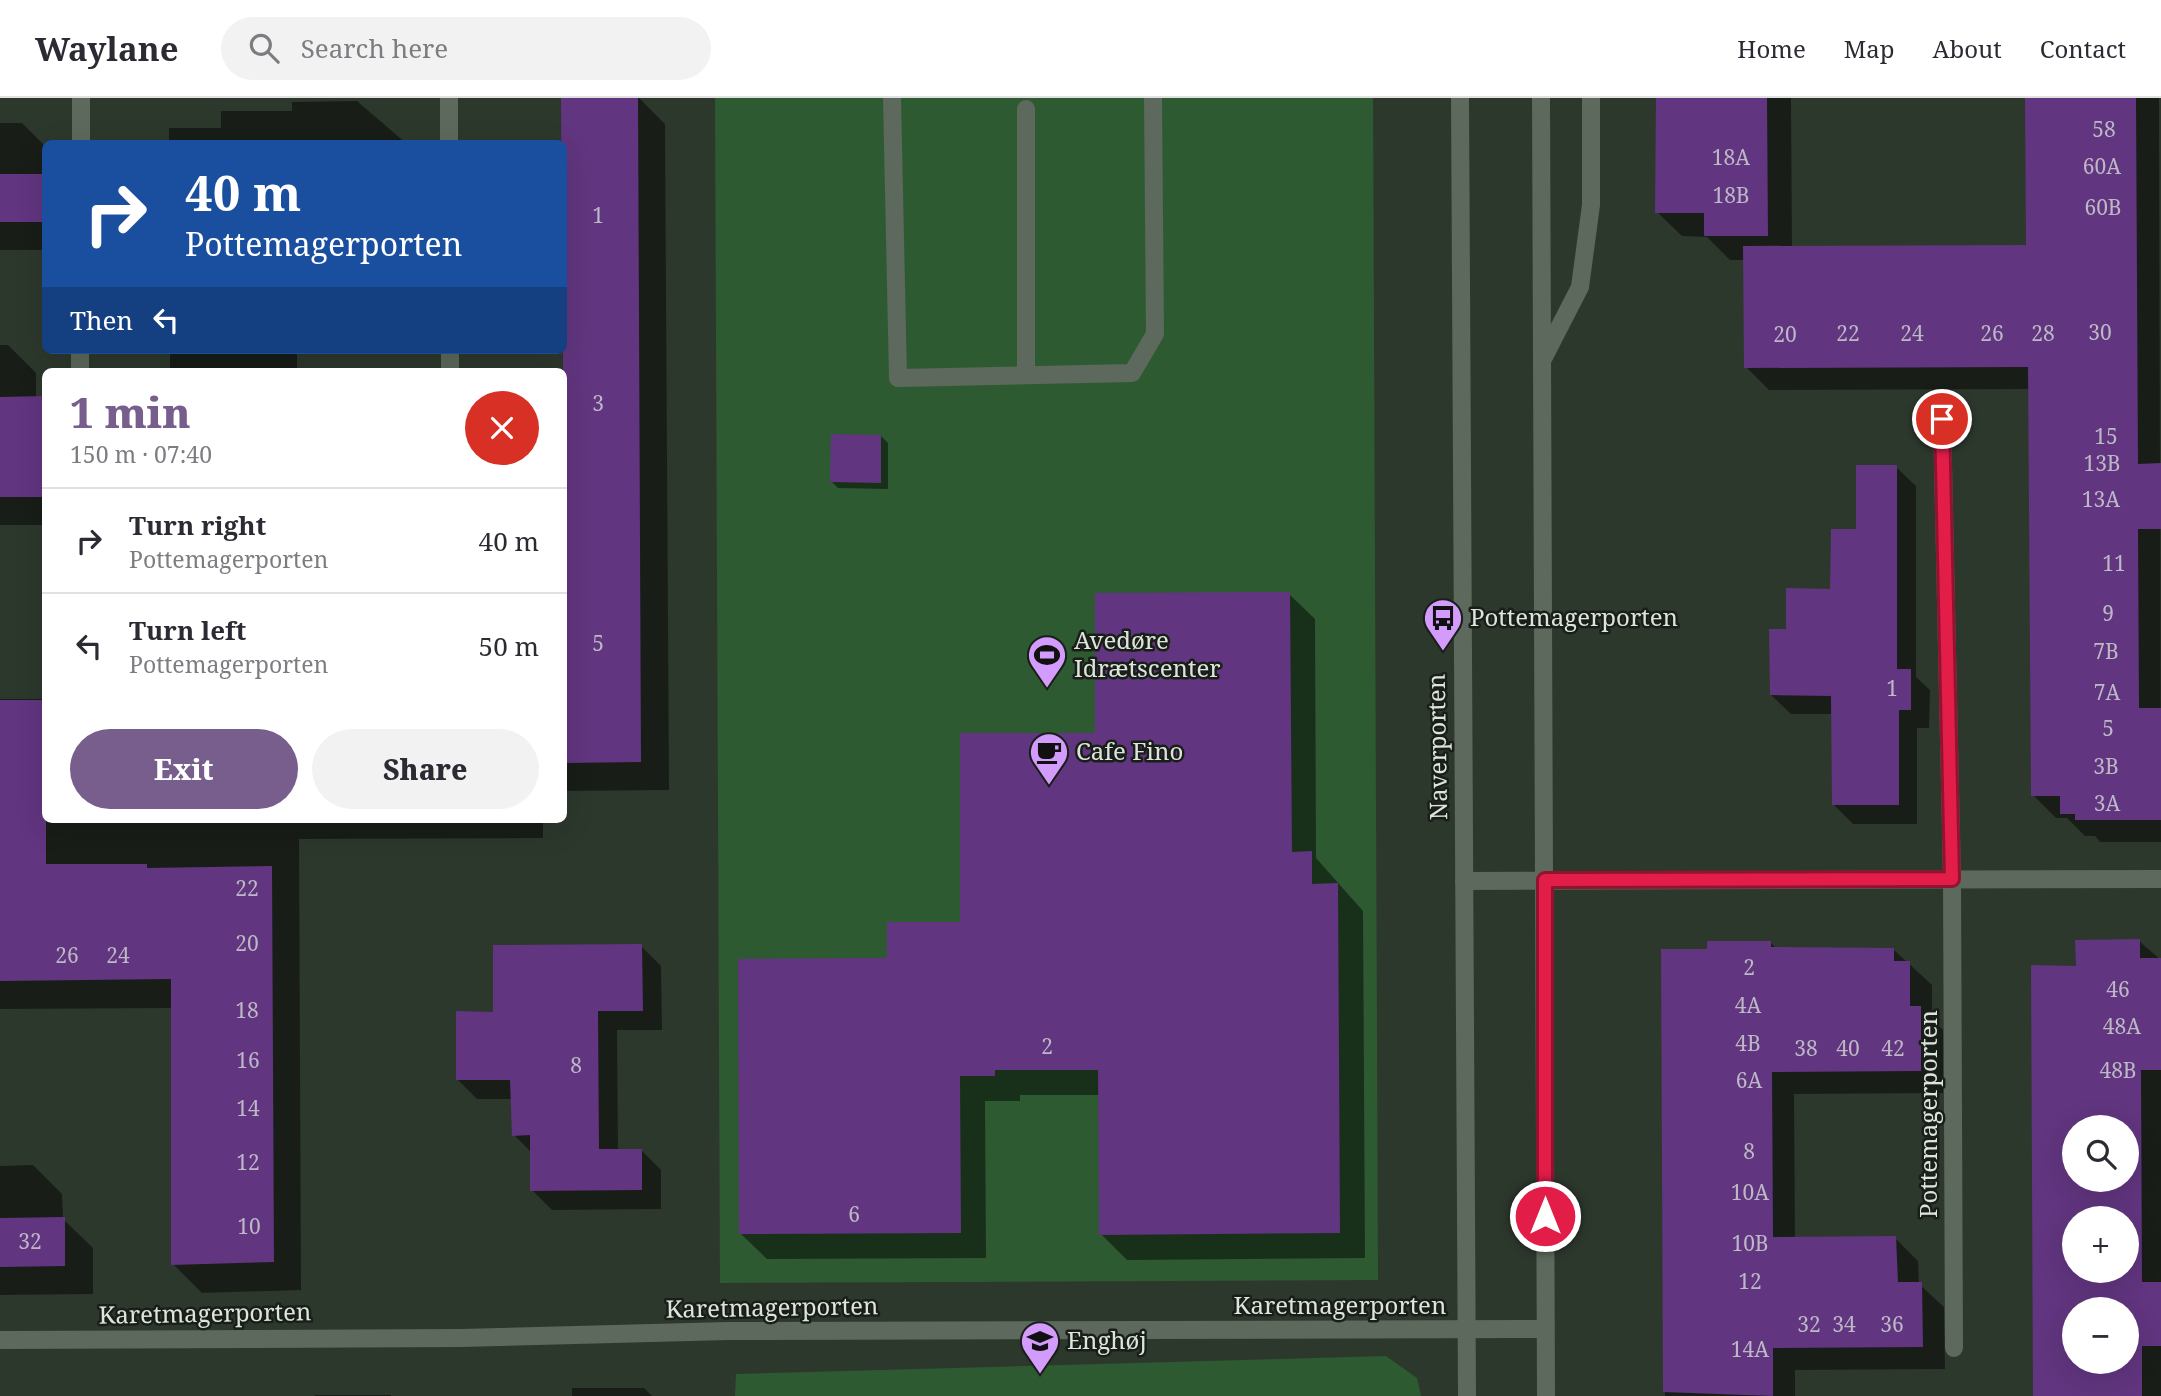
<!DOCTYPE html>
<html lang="en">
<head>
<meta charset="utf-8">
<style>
	:root { --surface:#fff; --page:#f2f2f3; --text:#2b2b33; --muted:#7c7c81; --line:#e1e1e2; --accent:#775e8d }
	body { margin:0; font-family:"Noto Serif",serif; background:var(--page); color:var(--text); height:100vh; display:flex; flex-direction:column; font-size:26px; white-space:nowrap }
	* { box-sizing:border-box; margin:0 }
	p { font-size:23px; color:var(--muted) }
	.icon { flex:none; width:38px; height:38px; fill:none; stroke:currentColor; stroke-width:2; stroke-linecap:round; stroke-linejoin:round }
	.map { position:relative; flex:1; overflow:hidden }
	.side { position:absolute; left:42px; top:270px; width:525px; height:455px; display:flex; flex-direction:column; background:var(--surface); border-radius:10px; box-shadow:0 7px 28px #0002 }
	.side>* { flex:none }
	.hud { position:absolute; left:42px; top:42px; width:525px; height:214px; border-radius:10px; box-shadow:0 7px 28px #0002; background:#1a4fa0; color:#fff; overflow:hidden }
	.tools { position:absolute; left:2062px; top:1017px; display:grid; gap:14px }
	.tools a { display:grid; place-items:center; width:77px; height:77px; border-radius:50%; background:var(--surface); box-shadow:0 7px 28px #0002; font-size:35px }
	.pin { position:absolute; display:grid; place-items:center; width:60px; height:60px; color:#fff; margin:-30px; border:4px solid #fff; border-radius:50%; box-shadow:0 2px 7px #0007 }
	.me { position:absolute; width:77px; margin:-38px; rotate:0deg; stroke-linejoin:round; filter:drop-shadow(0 0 5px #0008) }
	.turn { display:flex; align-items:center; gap:24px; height:147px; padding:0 28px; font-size:32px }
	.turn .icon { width:91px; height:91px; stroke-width:2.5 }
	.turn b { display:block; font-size:49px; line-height:60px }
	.then { display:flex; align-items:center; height:66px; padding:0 28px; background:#0003; gap:14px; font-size:26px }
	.round { display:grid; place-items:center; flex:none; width:74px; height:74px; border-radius:37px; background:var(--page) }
	.overview { display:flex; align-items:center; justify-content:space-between; height:119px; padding:0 28px }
	h1 { font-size:42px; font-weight:800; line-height:52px; color:var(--accent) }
	.primary-button { display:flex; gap:14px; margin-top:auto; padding:14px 28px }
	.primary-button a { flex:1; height:80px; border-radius:42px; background:var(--accent); color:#fff; font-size:28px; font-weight:800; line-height:80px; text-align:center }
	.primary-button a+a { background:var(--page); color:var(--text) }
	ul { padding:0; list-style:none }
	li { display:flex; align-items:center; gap:21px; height:105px; padding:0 28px; border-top:2px solid var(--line) }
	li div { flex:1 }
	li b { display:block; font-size:26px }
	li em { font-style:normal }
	header { display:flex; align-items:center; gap:42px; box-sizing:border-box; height:98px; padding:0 35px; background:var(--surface); border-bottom:2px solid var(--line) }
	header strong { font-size:33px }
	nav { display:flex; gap:38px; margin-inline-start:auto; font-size:24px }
	.search { width:490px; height:63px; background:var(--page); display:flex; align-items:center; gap:18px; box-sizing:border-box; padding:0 24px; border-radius:38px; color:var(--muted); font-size:26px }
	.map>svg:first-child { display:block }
	.green { fill:#2e5a32 }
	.shadow { fill:#0007; fill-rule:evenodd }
	.building { fill:#61357f; fill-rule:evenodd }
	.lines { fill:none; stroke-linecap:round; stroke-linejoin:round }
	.lane { stroke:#5c695c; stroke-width:18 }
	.street { stroke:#5c695c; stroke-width:18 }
	.secondary { stroke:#5c695c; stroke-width:18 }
	.route-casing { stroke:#92132f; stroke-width:18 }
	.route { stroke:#e11d48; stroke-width:12 }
	.labels { text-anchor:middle; stroke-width:5; stroke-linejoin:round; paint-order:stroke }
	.number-label { font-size:21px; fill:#bdb8c5 }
	.poi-label { font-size:24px; fill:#dce4dc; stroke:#191e19; text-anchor:start }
	.street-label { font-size:24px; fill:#dce4dc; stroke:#191e19 }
</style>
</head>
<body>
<header>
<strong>Waylane</strong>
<div class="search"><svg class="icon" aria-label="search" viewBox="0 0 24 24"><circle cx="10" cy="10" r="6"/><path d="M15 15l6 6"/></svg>Search here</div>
<nav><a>Home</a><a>Map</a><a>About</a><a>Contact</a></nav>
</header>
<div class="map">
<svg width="2161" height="1298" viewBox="0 0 2161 1298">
	<rect width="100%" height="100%" fill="#2d382d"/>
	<g class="green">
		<polygon points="715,0 1373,0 1378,1182 720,1185"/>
		<polygon points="1386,1258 1417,1280 1421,1298 735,1298 736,1276"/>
	</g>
	<g class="shadow">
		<polygon points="563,0 639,0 665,26 669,692 564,693 564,601 567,601"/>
		<polygon points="1657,0 1791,0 1792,150 2027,149 2026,0 2159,0 2161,744 2100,744 2095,738 2085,738 2067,720 2056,720 2033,697 2030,291 1769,292 1746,269 1745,162 1730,162 1707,139 1682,138 1657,114"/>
		<polygon points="357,3 407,46 169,46 169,30 221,30 221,13 292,13 292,4"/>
		<polygon points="0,25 22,25 46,49 46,152 0,152"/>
		<polygon points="0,247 8,247 36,275 36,300 46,300 46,427 0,427"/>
		<rect x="170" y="252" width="127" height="21"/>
		<polygon points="881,338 888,345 888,391 838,390 832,384"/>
		<polygon points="1896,369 1916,388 1916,579 1930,592 1929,630 1917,630 1917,726 1853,726 1834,707 1833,616 1791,616 1771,597 1788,533 1832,493 1858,433"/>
		<polygon points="1289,496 1315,521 1316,760 1363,813 1365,1160 1127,1162 1101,1136 1100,997 1020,997 1020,1003 985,1003 986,1160 767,1161 741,1136 889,862 962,825 1096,637"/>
		<polygon points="0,601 46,601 46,721 543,721 543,740 299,741 301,1192 202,1195 173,1166 173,910 0,911"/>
		<path d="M 2139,843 L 2161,862 L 2161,1298 L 2035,1298 L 2077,869 ZM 2074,1029 L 2126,1029 L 2126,1082 L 2074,1082 ZM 2074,1120 L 2126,1120 L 2126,1172 L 2074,1172 ZM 2074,1211 L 2126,1211 L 2126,1264 L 2074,1264 Z"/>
		<polygon points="1771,845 1776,850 1894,852 1932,887 1932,921 1943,932 1943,995 1794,996 1795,1140 1895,1140 1918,1163 1919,1186 1944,1209 1945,1271 1795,1272 1795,1298 1665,1298 1663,853 1709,852"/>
		<polygon points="641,848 661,868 662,932 617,932 618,1053 641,1052 661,1072 661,1111 552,1112 532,1092 532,1055 514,1037 513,1001 477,1001 458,982 494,915"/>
		<polygon points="33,1067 62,1096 63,1121 93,1150 93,1196 0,1197 0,1068"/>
		<polygon points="572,1290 644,1290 652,1298 572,1298"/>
		<rect x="315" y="1297" width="76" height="1"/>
	</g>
	<g class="building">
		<polygon points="561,0 638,0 641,664 566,665"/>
		<polygon points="1656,0 1767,0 1768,138 1704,138 1704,115 1655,115"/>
		<polygon points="2025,0 2136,0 2138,366 2161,365 2161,431 2138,431 2139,610 2161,610 2161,722 2075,722 2075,716 2060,716 2060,698 2031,698 2028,269 1744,270 1743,148 2026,147"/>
		<rect x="0" y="76" width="46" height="48"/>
		<polygon points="46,298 46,399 0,399 0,299"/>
		<polygon points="831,336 881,337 881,385 830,384"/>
		<polygon points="1856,367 1897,367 1897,571 1911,571 1911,612 1899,612 1899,707 1832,707 1831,598 1770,597 1769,531 1786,531 1786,490 1830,491 1831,431 1856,431"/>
		<polygon points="1290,494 1292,754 1312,753 1312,786 1338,785 1340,1135 1099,1137 1098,972 995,972 995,978 960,978 961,1135 739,1136 738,861 887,860 887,824 960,824 960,635 1095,635 1095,495"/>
		<polygon points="0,602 46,602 46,766 147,766 147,770 272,768 274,1164 171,1167 171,881 0,883"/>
		<path d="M 2140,841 L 2140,860 L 2161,860 L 2161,972 L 2141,972 L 2142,1184 L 2161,1184 L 2161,1248 L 2142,1248 L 2142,1298 L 2033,1298 L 2031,867 L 2076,868 L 2075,842 ZM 2074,1029 L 2126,1029 L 2126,1082 L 2074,1082 ZM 2074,1120 L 2126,1120 L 2126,1172 L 2074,1172 ZM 2074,1211 L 2126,1211 L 2126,1264 L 2074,1264 Z"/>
		<polygon points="1707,843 1771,843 1771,849 1894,850 1894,863 1910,863 1910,908 1921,908 1921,973 1772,974 1773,1139 1896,1138 1898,1184 1922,1184 1923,1249 1773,1250 1773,1298 1663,1294 1661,851 1707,851"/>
		<polygon points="642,846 643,913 598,913 599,1051 642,1051 642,1092 530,1093 530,1037 512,1038 510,982 456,982 456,913 493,914 493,847"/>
		<polygon points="65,1119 65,1168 0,1169 0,1120"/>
	</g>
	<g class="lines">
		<g class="lane">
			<polyline points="449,0 449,46"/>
			<polyline points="892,0 898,280 1132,275 1155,236 1153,0"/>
			<polyline points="81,46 81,0"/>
			<polyline points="450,252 450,273"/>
			<polyline points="1543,261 1580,189 1591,107 1591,0"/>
			<polyline points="80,273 80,252"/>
			<polyline points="1026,277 1026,11"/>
			<polyline points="1942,321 1952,781 1954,1250"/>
		</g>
		<g class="street">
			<polyline points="1464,783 2161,781"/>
			<polyline points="0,1242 461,1240 728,1233 1545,1231"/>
		</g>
		<g class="secondary">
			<polyline points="1460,0 1467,1298"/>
			<polyline points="1541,0 1546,1298"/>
		</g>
	</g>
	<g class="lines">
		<g class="route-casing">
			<polyline id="route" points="1545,1118 1545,782 1952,781 1942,321"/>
		</g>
		<use href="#route" class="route"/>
	</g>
	<defs>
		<g id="bus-pin" transform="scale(2.0125)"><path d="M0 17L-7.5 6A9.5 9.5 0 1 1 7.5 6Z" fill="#d39cfc" stroke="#191e19"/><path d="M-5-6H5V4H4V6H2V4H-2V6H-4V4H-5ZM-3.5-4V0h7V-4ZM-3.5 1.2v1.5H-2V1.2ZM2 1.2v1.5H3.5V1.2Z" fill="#111"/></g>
		<g id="stadium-pin" transform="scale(2.0125)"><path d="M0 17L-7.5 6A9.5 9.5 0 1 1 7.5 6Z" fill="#d39cfc" stroke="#191e19"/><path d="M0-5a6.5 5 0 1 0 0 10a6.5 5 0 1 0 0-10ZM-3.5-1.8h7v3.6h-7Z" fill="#111"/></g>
		<g id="cafe-pin" transform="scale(2.0125)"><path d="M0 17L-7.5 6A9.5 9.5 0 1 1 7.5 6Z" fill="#d39cfc" stroke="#191e19"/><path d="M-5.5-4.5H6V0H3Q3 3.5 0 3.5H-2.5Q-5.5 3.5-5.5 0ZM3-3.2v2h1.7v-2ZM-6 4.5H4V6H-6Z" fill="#111"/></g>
		<g id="school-pin" transform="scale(2.0125)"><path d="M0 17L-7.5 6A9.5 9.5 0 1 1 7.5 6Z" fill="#d39cfc" stroke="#191e19"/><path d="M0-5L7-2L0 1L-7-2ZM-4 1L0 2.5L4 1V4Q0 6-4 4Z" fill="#111"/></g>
	</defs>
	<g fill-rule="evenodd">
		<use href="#bus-pin" x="1443" y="520"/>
		<use href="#stadium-pin" x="1047" y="557"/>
		<use href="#cafe-pin" x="1049" y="654"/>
		<use href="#school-pin" x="1040" y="1243"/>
	</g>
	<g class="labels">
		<g class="number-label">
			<text x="2104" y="39">58</text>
			<text x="1731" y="67">18A</text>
			<text x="2102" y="76">60A</text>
			<text x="1731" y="105">18B</text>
			<text x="2103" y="117">60B</text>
			<text x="598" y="125">1</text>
			<text x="2100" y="242">30</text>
			<text x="1848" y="243">22</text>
			<text x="1912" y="243">24</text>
			<text x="1992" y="243">26</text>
			<text x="2043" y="243">28</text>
			<text x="1785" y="244">20</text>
			<text x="598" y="313">3</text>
			<text x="2106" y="346">15</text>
			<text x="2102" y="373">13B</text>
			<text x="2101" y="409">13A</text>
			<text x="2114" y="473">11</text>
			<text x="2108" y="523">9</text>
			<text x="598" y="553">5</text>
			<text x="2106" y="561">7B</text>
			<text x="1892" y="598">1</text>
			<text x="2107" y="602">7A</text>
			<text x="2108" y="638">5</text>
			<text x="2106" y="676">3B</text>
			<text x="2107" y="713">3A</text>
			<text x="247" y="798">22</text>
			<text x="247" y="853">20</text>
			<text x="67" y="865">26</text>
			<text x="118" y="865">24</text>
			<text x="1749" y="877">2</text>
			<text x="2118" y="899">46</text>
			<text x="1748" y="915">4A</text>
			<text x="247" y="920">18</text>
			<text x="2122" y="936">48A</text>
			<text x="1748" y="953">4B</text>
			<text x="1047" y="956">2</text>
			<text x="1806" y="958">38</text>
			<text x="1848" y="958">40</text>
			<text x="1893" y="958">42</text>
			<text x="248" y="970">16</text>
			<text x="576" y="975">8</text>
			<text x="2118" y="980">48B</text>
			<text x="1749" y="990">6A</text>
			<text x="248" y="1018">14</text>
			<text x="1749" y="1061">8</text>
			<text x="248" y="1072">12</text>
			<text x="1750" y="1102">10A</text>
			<text x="854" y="1124">6</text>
			<text x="249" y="1136">10</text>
			<text x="30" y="1151">32</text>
			<text x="1750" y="1153">10B</text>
			<text x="1750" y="1191">12</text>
			<text x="1809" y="1234">32</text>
			<text x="1844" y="1234">34</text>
			<text x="1892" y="1234">36</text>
			<text x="1750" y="1259">14A</text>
		</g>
		<g class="poi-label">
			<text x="1470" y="528">Pottemagerporten</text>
			<text x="1074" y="551">Avedøre<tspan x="1074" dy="28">Idrætscenter</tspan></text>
			<text x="1076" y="662">Cafe Fino</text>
			<text x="1067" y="1251">Enghøj</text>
		</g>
		<g class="street-label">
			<text transform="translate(1438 649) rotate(-91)" y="8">Naverporten</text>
			<text transform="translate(1929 1016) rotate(-90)" y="8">Pottemagerporten</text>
			<text x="1340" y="1216">Karetmagerporten</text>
			<text transform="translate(772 1210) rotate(-1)" y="8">Karetmagerporten</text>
			<text transform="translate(205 1216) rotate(-1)" y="8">Karetmagerporten</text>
		</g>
	</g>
</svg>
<div class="tools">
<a><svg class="icon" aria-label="search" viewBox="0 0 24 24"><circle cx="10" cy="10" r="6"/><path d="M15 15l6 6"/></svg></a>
<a>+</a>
<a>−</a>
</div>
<div class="pin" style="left:1942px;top:321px;background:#d93025"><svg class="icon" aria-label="arrive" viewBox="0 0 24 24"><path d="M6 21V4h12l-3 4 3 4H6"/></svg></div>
<svg class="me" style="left:1545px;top:1118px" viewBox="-20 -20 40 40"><circle r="17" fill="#e11d48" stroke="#fff" stroke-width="3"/><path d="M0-11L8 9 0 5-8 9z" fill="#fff"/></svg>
<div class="hud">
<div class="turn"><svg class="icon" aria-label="right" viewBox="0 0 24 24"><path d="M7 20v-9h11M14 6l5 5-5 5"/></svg><div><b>40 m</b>Pottemagerporten</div></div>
<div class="then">Then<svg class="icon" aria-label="left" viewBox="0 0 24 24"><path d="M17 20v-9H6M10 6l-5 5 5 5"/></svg></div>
</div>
<section class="side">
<div class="overview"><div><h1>1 min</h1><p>150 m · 07:40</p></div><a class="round" style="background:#d93025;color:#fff"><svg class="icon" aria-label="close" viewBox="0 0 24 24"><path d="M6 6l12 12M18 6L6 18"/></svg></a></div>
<ul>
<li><svg class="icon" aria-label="right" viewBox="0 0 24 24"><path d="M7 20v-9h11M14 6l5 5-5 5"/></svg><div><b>Turn right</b><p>Pottemagerporten</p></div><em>40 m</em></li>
<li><svg class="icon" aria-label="left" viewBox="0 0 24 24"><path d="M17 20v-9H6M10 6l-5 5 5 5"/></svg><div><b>Turn left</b><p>Pottemagerporten</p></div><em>50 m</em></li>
</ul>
<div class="primary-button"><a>Exit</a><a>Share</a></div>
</section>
</div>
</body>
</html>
